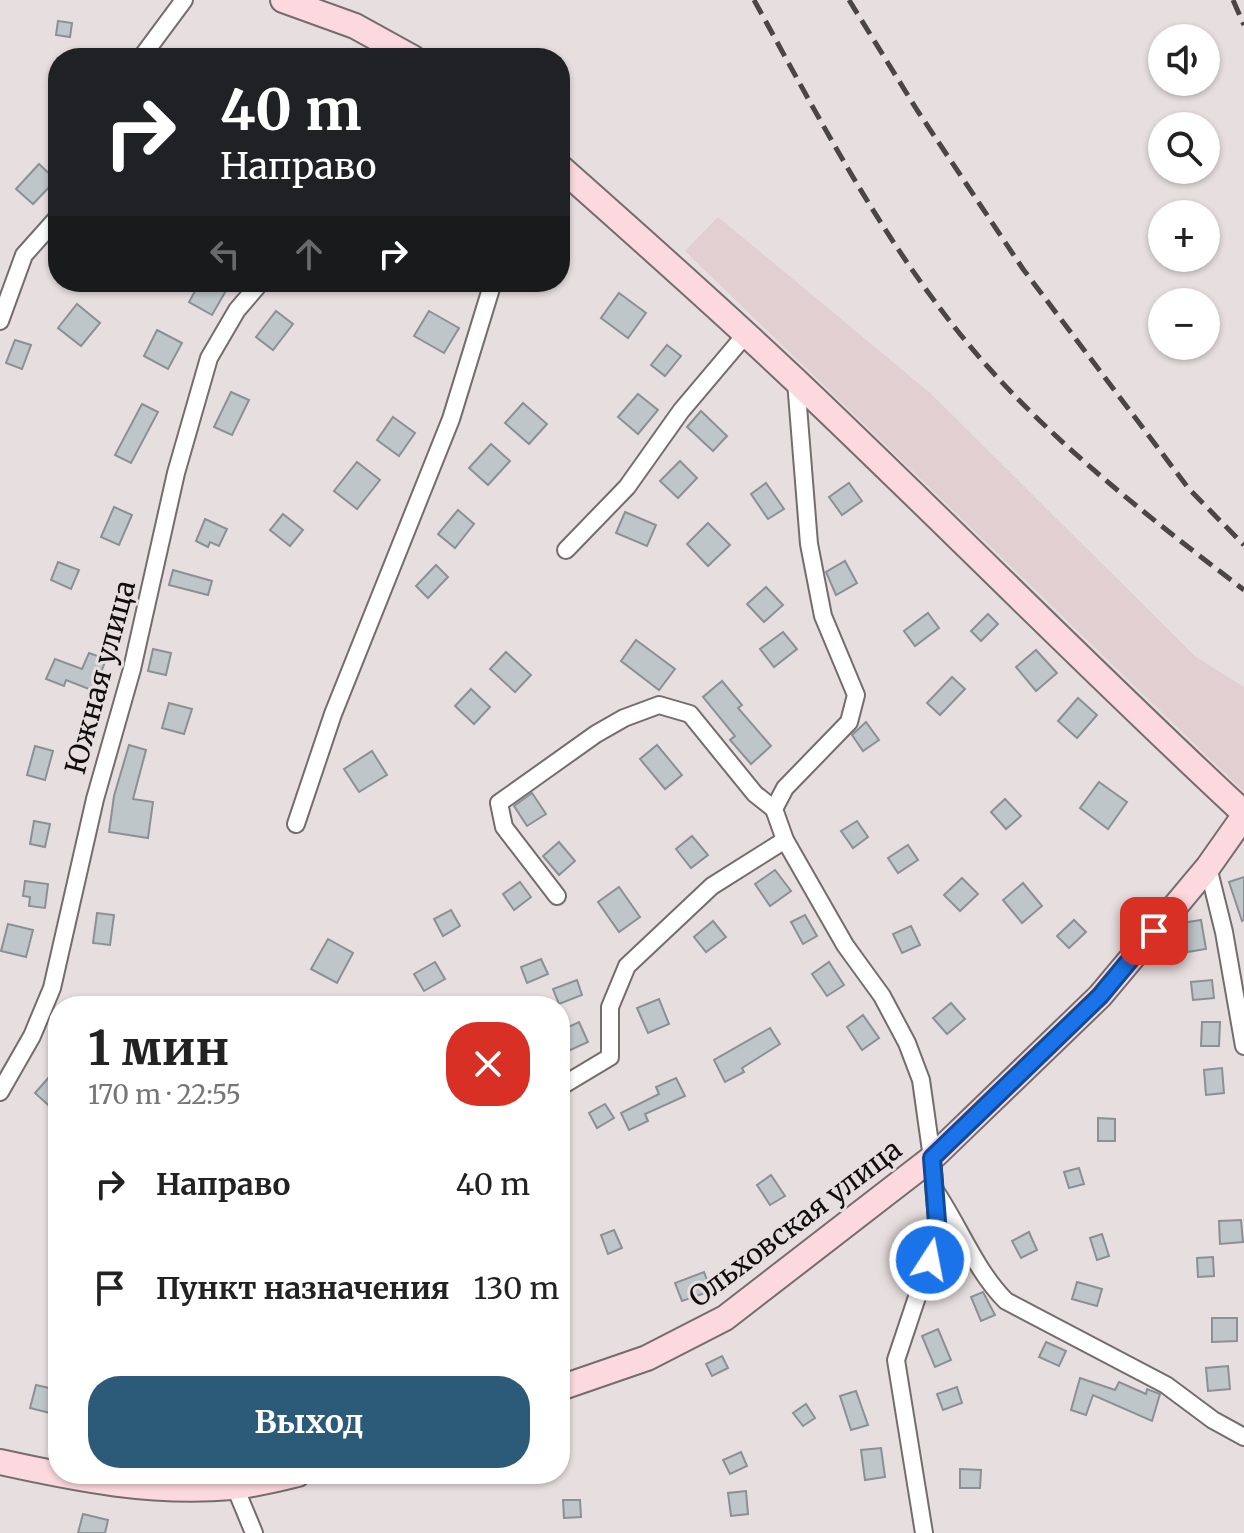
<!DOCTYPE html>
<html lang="ru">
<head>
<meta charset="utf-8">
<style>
	:root { --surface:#fff; --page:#f2f2f2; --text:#222; --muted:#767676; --accent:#2b5b79 }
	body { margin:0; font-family:Merriweather,serif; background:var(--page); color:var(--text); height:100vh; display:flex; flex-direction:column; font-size:30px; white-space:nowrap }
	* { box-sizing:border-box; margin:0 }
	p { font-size:26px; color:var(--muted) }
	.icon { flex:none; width:44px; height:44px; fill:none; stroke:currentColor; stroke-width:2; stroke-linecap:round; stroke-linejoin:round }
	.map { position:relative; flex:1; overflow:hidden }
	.side { position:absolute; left:48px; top:996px; width:522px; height:488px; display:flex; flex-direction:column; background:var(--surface); border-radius:32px; box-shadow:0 2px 6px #0004 }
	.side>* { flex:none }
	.guide { position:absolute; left:48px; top:48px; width:522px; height:244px; border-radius:32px; box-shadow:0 2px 6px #0004; background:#202124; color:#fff; overflow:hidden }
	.fabs { position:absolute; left:1148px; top:24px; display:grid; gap:16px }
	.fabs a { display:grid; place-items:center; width:72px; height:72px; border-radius:50%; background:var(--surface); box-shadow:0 2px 6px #0004; font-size:40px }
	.pin { position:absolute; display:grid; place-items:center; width:68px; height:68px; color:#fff; margin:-34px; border-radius:16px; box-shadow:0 4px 12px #0006 }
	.me { position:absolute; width:88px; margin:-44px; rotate:11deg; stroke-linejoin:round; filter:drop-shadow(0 0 6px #0008) }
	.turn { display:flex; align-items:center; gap:28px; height:168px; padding:0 40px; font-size:36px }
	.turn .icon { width:104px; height:104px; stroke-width:2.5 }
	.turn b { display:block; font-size:56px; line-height:68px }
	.lanes { display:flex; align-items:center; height:76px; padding:0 40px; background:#0003; justify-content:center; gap:40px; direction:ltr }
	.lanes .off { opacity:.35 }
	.round { display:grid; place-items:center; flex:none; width:84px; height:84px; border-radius:32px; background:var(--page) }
	.overview { display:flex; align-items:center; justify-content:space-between; height:136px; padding:0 40px }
	h1 { font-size:48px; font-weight:700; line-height:60px }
	.button { display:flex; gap:16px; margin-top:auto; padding:16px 40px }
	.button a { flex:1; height:92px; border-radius:32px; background:var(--accent); color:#fff; font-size:32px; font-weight:700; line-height:92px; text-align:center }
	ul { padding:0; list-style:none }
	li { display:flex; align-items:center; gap:24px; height:104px; padding:0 40px }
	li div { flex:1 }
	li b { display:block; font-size:30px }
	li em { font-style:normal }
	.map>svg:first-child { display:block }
	.built { fill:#e1cfd1 }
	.building { fill:#bfc6ca; stroke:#8a9094; stroke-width:2 }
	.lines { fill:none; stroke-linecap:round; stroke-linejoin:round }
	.street-casing { stroke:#746c6d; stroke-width:20 }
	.secondary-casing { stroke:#746c6d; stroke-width:28 }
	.street { stroke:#fff; stroke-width:16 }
	.secondary { stroke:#fcd9de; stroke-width:24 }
	.rail { stroke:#4a4546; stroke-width:5; stroke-dasharray:16 8; stroke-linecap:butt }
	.route-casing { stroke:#114b97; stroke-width:20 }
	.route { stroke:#1a73e8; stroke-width:14 }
	.labels { text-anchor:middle; stroke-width:6; stroke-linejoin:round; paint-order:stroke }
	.street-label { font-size:28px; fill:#100d0e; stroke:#e7dedf }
</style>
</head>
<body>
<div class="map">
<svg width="1244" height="1533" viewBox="0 0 1244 1533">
	<rect width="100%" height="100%" fill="#e7dedf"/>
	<polygon class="built" points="718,217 929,392 1196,657 1244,687 1244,792 685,251"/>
	<g class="building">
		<polygon points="58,21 72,23 70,37 56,35"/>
		<polygon points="39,164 56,180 33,204 16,189"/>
		<polygon points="200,282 231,282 212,315 189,302"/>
		<polygon points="619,293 646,313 628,338 601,318"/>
		<polygon points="77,304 100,323 81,346 58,328"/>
		<polygon points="276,311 293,324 273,350 256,337"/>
		<polygon points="429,311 459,328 444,353 414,336"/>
		<polygon points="157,330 182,343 168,369 144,356"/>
		<polygon points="15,340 31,345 22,369 6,363"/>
		<polygon points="667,345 681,356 665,376 651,365"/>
		<polygon points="231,392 249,400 232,435 214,427"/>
		<polygon points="638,394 658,410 638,434 618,417"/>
		<polygon points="523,403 547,424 529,444 505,423"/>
		<polygon points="142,404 158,412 131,463 115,455"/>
		<polygon points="701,411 727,436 713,451 687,427"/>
		<polygon points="393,417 415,433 399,456 377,440"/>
		<polygon points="491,444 510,461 488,485 469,468"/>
		<polygon points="680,461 697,478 678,498 660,481"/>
		<polygon points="357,462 380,480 357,509 334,491"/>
		<polygon points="766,483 784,509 768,519 751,494"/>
		<polygon points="849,483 862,501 842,515 829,497"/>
		<polygon points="114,507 132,515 119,545 101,537"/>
		<polygon points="458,510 474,524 455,548 438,534"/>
		<polygon points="625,512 656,525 647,546 616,533"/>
		<polygon points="283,514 303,530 290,546 270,530"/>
		<polygon points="205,519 227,529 219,546 210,542 208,547 196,541"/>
		<polygon points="708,523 730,545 708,566 687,544"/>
		<polygon points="845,561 857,583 836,595 826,572"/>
		<polygon points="58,562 79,570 71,589 51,580"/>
		<polygon points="436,565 448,577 428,598 416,586"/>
		<polygon points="173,570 212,581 208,595 169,585"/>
		<polygon points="766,587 783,605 764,622 747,604"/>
		<polygon points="928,613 939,628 915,646 904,631"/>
		<polygon points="988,614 998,624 981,641 971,631"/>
		<polygon points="783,632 797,649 774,667 760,649"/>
		<polygon points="636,640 675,669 659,690 621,661"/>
		<polygon points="153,649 171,653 166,675 148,671"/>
		<polygon points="1036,650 1057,673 1036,691 1016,667"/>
		<polygon points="506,652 531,675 515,692 490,669"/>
		<polygon points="89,653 106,659 94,691 66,680 64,686 46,679 55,659 82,669"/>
		<polygon points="952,677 965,689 940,715 927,703"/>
		<polygon points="722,681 742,705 738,708 771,746 751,764 730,740 735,736 703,697"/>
		<polygon points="471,689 490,707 474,724 455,706"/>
		<polygon points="1078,698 1097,715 1077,738 1058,721"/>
		<polygon points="169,703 192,709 184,734 162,728"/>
		<polygon points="866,722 879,740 863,751 852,735"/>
		<polygon points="129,745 146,750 133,799 153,802 148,838 109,832 114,796"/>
		<polygon points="657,745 682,775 665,789 640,759"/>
		<polygon points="35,746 53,751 45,780 27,775"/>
		<polygon points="372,751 387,775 359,792 344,769"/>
		<polygon points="1099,782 1127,802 1108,829 1080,808"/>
		<polygon points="532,793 546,814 527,826 514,806"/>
		<polygon points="1005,799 1021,816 1006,829 991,812"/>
		<polygon points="34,821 50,824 45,847 30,844"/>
		<polygon points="857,821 868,837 853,848 841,831"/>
		<polygon points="692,836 708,855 691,868 676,849"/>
		<polygon points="559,842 575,861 559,875 543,856"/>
		<polygon points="908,845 918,860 898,873 888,858"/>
		<polygon points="775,870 791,891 770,906 755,884"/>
		<polygon points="1244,877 1244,920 1242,921 1229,882"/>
		<polygon points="962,878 978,894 960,911 944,895"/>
		<polygon points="25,881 48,884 45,908 29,906 30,897 23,896"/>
		<polygon points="520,882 531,897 514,910 503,894"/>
		<polygon points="1023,883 1042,906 1022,923 1003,900"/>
		<polygon points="619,887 640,917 619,932 598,902"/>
		<polygon points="451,910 460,926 443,936 434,919"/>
		<polygon points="97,913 114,915 110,945 93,943"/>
		<polygon points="805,915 817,936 803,944 791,922"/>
		<polygon points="1074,920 1086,932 1069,948 1057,936"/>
		<polygon points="1201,920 1206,949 1187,952 1182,923"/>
		<polygon points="713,921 726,937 706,952 694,937"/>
		<polygon points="8,924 33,930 26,957 1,951"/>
		<polygon points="911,926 920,945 902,953 893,934"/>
		<polygon points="328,939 353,953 337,983 311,969"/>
		<polygon points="541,959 548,974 527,983 521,967"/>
		<polygon points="435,962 445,979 424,991 414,974"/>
		<polygon points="829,962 844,985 827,996 812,974"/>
		<polygon points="577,980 582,995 559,1004 553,989"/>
		<polygon points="1212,980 1214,998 1193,1000 1191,982"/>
		<polygon points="659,999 669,1024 648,1033 637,1008"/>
		<polygon points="951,1003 965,1019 947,1034 933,1018"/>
		<polygon points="863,1015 879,1038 862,1050 847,1027"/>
		<polygon points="579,1022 588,1042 566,1052 560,1039 560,1031"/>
		<polygon points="1202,1022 1220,1022 1219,1046 1201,1046"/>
		<polygon points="770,1028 780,1044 742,1068 744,1072 725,1082 714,1060"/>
		<polygon points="58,1067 58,1114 35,1093"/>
		<polygon points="1222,1068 1224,1093 1206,1095 1204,1070"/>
		<polygon points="676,1078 685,1096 645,1114 648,1121 629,1130 621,1113 659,1094 656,1087"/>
		<polygon points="605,1104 614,1118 597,1128 589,1113"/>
		<polygon points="1098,1118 1115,1119 1115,1141 1098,1141"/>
		<polygon points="1079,1168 1084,1184 1069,1188 1064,1172"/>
		<polygon points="771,1175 785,1196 770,1205 757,1185"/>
		<polygon points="1241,1220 1243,1242 1220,1244 1219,1221"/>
		<polygon points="614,1230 622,1248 608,1254 601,1235"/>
		<polygon points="1029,1232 1037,1250 1021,1258 1012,1241"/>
		<polygon points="1102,1234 1109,1256 1097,1260 1090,1238"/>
		<polygon points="1213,1257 1214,1276 1198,1277 1197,1258"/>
		<polygon points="704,1272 711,1291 682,1301 675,1283"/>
		<polygon points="1077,1282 1102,1289 1097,1306 1072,1299"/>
		<polygon points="983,1292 995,1315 981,1321 971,1297"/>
		<polygon points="1212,1318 1237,1318 1237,1341 1212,1342"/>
		<polygon points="938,1329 951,1360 935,1367 922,1336"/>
		<polygon points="1046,1342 1066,1351 1059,1366 1039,1357"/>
		<polygon points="722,1356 728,1368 712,1376 706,1364"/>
		<polygon points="1228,1366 1230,1389 1208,1391 1206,1368"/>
		<polygon points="1080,1378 1115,1390 1119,1382 1146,1394 1147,1389 1160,1394 1152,1421 1093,1395 1086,1415 1071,1410"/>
		<polygon points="36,1385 58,1390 58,1415 30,1408"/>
		<polygon points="957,1387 962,1403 943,1410 937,1394"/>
		<polygon points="856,1391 868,1425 851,1430 840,1396"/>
		<polygon points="806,1404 815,1418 803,1426 793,1413"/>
		<polygon points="881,1448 885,1477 865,1480 861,1450"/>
		<polygon points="741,1452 747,1466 730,1474 723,1460"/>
		<polygon points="960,1469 981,1470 980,1488 960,1488"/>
		<polygon points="746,1491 748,1514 731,1516 728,1493"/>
		<polygon points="563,1500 580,1500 581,1517 564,1518"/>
		<polygon points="83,1514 108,1520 105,1533 78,1533"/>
	</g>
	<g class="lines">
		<g class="street-casing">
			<g id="street">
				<polyline points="141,58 184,0"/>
				<polyline points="0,321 24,255 58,217"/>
				<polyline points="796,381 809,544 823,616 856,695 849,722 785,788 774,809 785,840 845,945 882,996 907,1043 921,1080 932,1158 938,1234 896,1360 924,1533"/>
				<polyline points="566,550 627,487 681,411 746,334"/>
				<polyline points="296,824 333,714 451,419 493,282"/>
				<polyline points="1208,867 1224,932 1244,1046"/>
				<polyline points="557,896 504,827 499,803 596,734 624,718 659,705 690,714 755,794 774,809"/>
				<polyline points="560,1087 610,1057 610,1007 627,966 712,886 785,840"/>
				<polyline points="0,1092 32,1036 52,988 95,799 132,669 176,473 209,358 237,310 261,282"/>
				<path d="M 936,1192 C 960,1228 976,1271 1006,1301 L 1166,1385 L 1213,1420 L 1244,1437"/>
				<polyline points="235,1487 254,1533"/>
			</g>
		</g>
		<g class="secondary-casing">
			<g id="secondary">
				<polyline points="283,0 355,26 413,58"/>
				<path d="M 560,167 C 639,237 718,307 794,379 C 945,522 1091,671 1244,813"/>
				<polyline points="560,1388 647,1358 725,1318 932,1158 1100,996 1208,867 1244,816"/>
				<path d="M 0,1462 C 77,1479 153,1494 232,1487 C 254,1485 277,1479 298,1474"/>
			</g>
		</g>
		<use href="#street" class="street"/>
		<use href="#secondary" class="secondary"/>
		<g class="rail">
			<path d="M 754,0 C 824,127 891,258 988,367 C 1064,452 1154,521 1244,590"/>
			<polyline points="849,0 917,110 1023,269 1189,489 1244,545"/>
			<polyline points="1233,0 1244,25"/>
		</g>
	</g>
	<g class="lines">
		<g class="route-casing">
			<polyline id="route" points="930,1260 938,1234 932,1158 1100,996 1154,931"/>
		</g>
		<use href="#route" class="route"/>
	</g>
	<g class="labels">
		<g class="street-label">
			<text transform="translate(100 677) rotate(-75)" y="10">Южная улица</text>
			<text transform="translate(795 1223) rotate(-37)" y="10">Ольховская улица</text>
		</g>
	</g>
</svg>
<div class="fabs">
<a><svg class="icon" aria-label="sound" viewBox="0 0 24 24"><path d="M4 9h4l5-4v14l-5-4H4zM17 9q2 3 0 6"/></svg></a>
<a><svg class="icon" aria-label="search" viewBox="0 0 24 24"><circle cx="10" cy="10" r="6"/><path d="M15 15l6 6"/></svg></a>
<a>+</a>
<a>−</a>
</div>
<div class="pin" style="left:1154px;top:931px;background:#d93025"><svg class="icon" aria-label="arrive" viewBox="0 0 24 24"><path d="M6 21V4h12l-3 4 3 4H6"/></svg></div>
<svg class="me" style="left:930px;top:1260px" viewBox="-20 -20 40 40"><circle r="17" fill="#1a73e8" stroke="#fff" stroke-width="3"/><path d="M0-11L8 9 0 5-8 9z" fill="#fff"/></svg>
<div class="guide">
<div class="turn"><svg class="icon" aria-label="right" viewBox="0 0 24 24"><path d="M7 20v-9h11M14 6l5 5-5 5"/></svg><div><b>40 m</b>Направо</div></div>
<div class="lanes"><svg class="icon off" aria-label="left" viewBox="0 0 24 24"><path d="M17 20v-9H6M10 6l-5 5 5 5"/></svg><svg class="icon off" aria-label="ahead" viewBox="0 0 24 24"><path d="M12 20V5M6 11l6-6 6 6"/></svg><svg class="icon" aria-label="right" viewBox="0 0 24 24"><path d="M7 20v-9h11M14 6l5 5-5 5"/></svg></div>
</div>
<section class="side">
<div class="overview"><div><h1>1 мин</h1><p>170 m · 22:55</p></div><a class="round" style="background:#d93025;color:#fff"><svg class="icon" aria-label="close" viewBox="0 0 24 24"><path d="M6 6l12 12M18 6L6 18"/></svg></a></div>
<ul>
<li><svg class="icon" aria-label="right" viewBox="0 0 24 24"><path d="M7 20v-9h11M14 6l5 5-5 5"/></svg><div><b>Направо</b></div><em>40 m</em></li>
<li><svg class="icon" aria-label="arrive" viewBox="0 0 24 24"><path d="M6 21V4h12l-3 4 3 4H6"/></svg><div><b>Пункт назначения</b></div><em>130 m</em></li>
</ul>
<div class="button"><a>Выход</a></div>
</section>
</div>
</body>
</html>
